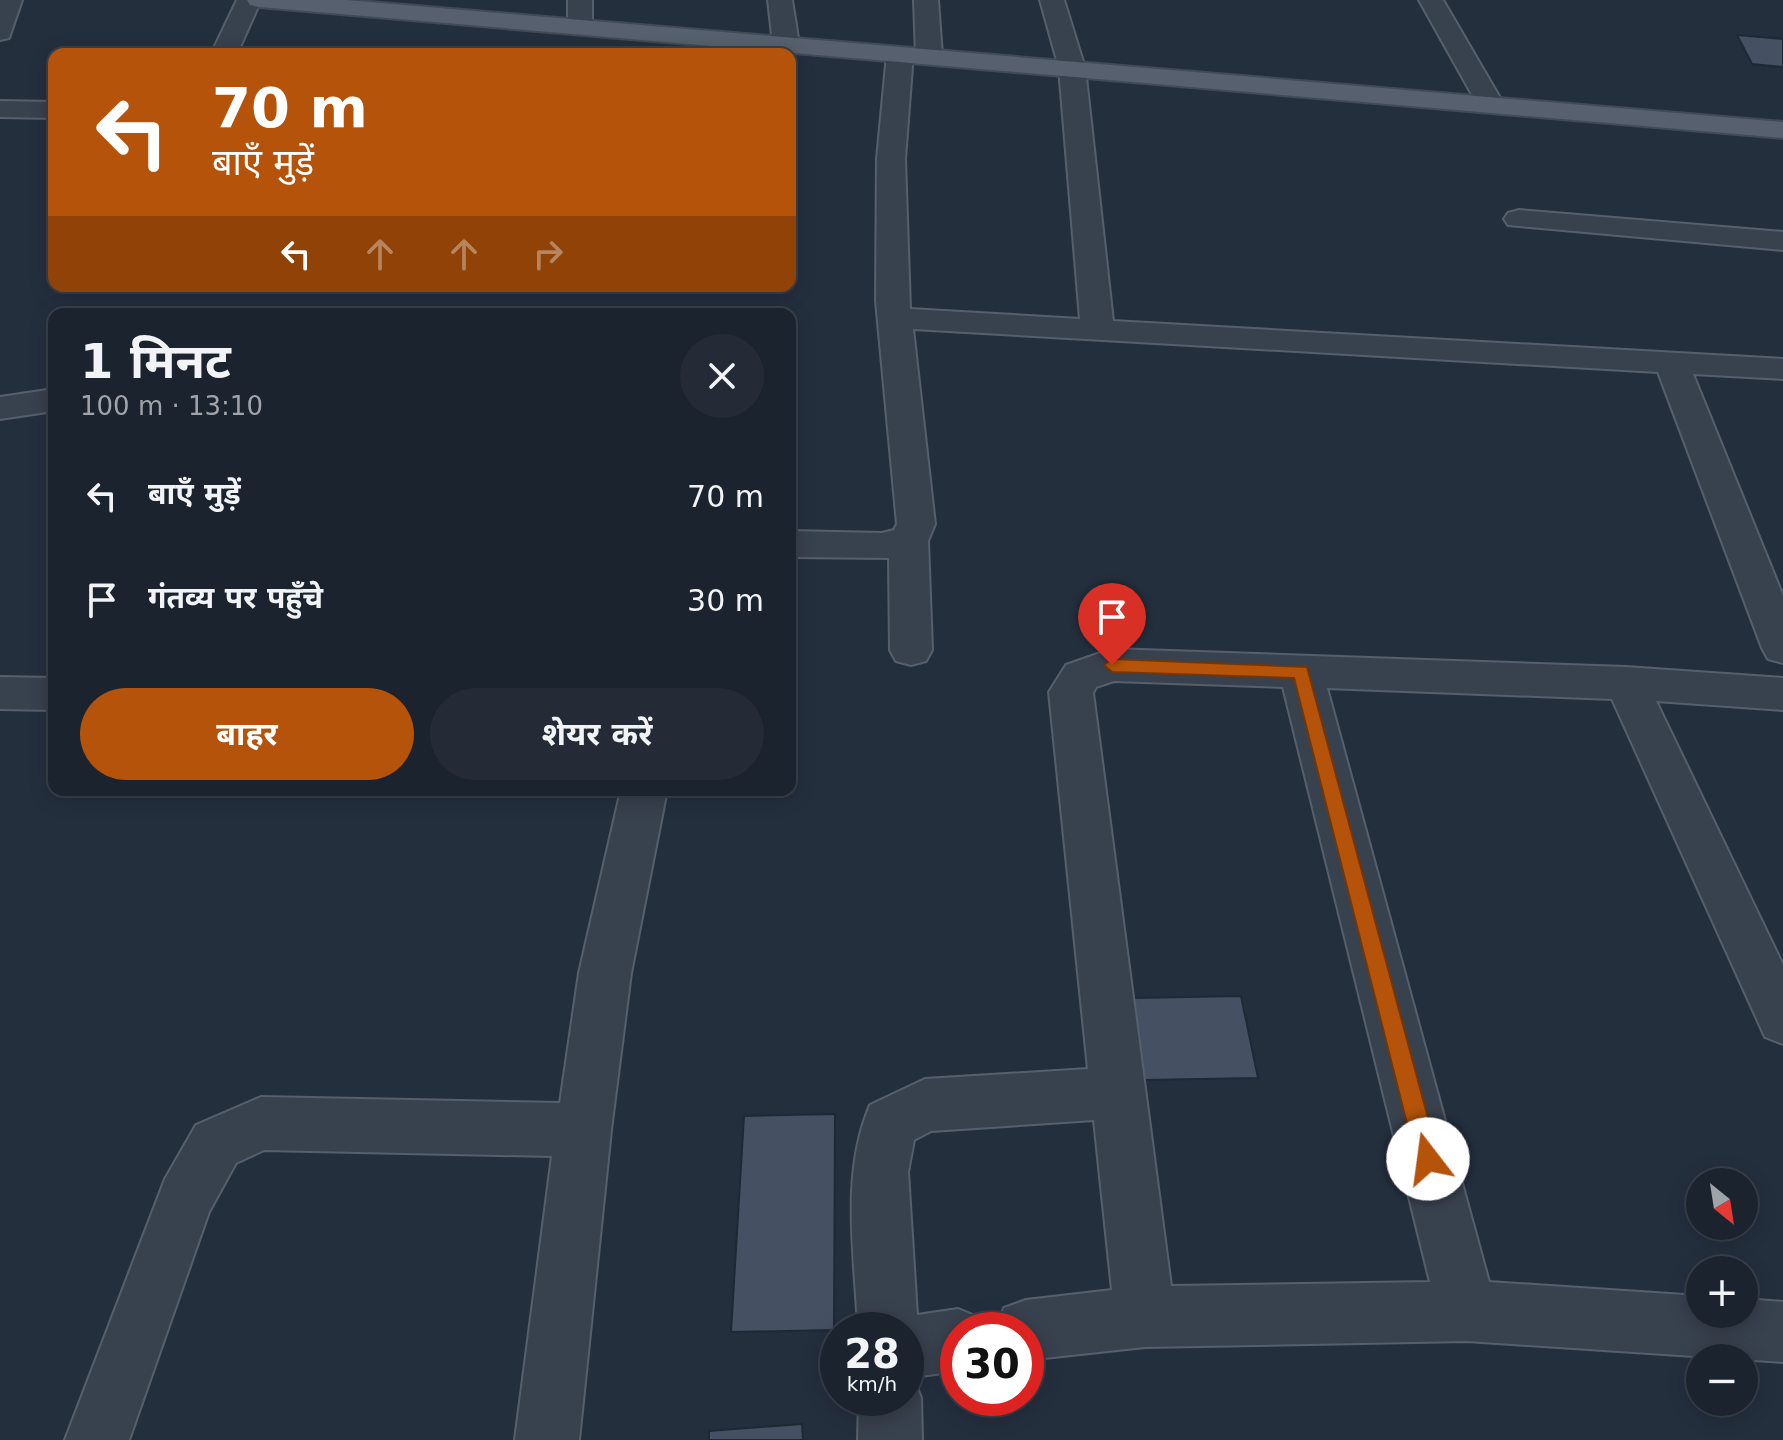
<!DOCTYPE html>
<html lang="hi">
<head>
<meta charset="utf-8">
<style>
	:root { --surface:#1b232e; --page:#242b36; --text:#f1f3f6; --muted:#a0a4aa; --line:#39404a; --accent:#b45309 }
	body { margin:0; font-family:"DejaVu Sans","Noto Sans Devanagari",sans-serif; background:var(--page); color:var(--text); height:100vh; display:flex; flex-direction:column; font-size:30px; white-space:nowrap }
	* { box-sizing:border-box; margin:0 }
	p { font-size:26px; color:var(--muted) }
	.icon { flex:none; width:44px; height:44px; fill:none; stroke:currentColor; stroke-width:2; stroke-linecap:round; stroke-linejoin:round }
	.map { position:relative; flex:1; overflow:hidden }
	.side { position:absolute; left:48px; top:308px; width:748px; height:488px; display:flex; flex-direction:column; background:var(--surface); border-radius:16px; box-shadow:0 4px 20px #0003,0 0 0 2px var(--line) }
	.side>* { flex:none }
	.hud { position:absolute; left:48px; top:48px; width:748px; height:244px; border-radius:16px; box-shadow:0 4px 20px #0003,0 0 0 2px var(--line); background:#b45309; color:#fff; overflow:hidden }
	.needle { width:52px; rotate:150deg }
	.controls { position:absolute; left:1686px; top:1168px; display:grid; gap:16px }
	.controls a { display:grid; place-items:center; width:72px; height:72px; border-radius:50%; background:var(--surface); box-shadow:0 4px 20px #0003,0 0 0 2px var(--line); font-size:40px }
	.speed { position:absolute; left:820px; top:1312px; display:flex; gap:16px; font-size:40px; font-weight:700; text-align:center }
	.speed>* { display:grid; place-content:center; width:104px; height:104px; border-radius:50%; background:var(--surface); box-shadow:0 4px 20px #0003,0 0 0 2px var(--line); line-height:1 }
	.speed small { font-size:20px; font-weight:400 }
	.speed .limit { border:12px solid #d22; background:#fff; color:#111 }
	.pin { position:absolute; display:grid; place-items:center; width:68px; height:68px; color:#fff; margin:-82px -34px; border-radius:50% 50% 50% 0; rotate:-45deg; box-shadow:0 0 8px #0007 }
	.pin .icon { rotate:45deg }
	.me { position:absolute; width:88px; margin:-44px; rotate:345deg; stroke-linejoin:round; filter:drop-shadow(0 0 6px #0008) }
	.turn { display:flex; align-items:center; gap:28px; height:168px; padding:0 32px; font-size:36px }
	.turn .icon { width:104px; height:104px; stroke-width:2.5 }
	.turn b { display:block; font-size:56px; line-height:68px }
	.lanes { display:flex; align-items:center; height:76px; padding:0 32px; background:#0003; justify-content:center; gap:40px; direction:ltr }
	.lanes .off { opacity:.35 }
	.round { display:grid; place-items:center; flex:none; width:84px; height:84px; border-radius:42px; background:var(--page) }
	.summary { display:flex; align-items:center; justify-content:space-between; height:136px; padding:0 32px }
	h1 { font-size:48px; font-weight:700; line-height:60px }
	.button { display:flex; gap:16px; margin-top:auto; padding:16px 32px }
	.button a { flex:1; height:92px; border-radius:48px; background:var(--accent); color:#fff; font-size:32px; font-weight:700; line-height:92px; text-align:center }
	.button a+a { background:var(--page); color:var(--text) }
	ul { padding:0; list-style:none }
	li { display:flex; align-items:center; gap:24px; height:104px; padding:0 32px }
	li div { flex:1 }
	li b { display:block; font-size:30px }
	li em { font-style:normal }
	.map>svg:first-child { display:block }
	.building { fill:#455162; stroke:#1f2835; stroke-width:2 }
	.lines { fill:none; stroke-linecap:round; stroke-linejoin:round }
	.minor-casing { stroke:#565f6c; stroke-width:4 }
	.major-casing { stroke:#414a57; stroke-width:4 }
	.minor { fill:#38414e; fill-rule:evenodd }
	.major { fill:#56606e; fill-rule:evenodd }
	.route { fill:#b45309; stroke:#753606; stroke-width:2 }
</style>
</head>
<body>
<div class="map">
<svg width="1783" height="1440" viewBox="0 0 1783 1440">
	<rect width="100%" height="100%" fill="#242f3e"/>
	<g class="building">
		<polygon points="1737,35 1783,39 1783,67 1752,64"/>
		<polygon points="1241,996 1258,1078 1144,1080 1133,998"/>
		<polygon points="835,1114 834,1330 731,1332 744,1116"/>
		<polygon points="802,1424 803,1440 709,1440 709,1431"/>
	</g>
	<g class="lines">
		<g class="minor-casing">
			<g id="minor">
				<polygon points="0,0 22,0 9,38 0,40"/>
				<polygon points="237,0 261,0 237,54 211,54"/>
				<polygon points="568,0 592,0 592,27 589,32 571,32 568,27"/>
				<polygon points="768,0 792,0 799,44 795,49 777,49 773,44"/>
				<polygon points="914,0 938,0 942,56 938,61 920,61 916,56"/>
				<polygon points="1040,0 1064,0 1085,68 1113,321 1783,359 1783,379 1693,374 1783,596 1783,663 1768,659 1762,648 1658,372 913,329 935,524 928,541 932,650 926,661 911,665 896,661 890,650 889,558 790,557 790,531 882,533 894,530 897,524 876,301 877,159 887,54 891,49 909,49 913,54 905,159 910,309 1080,319 1059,68"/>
				<polygon points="1419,0 1443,0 1503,103 1500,109 1480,109"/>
				<polygon points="0,101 54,102 54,118 0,117"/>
				<polygon points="1519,210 1783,232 1783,250 1508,225 1504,219 1508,213"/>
				<polygon points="54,389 54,411 0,419 0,397"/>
				<path d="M 1112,649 L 1626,667 L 1783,678 L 1783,710 L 1656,701 L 1783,965 L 1783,1044 L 1765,1037 L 1612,699 L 1327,688 L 1489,1282 L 1700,1296 L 1700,1314 L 1744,1314 L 1744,1299 L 1783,1302 L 1783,1362 L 1467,1341 L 1145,1347 L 1026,1360 L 1026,1330 L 996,1330 L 1004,1308 L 1026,1300 L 1112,1290 L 1094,1120 L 931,1131 L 914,1140 L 908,1172 L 917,1315 L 958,1309 L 980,1318 L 984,1330 L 958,1330 L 958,1371 L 913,1377 L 921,1398 L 922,1440 L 858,1440 L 859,1398 L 906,1398 L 906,1330 L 858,1330 C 855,1256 840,1175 870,1105 L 925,1079 L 1088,1069 L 1049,692 L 1066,665 ZM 1114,681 L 1283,687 L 1430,1282 L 1171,1286 L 1093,693 L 1096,687 Z"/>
				<polygon points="0,677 54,678 54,710 0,709"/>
				<polygon points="621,790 667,790 631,973 611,1130 579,1440 515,1440 552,1156 264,1150 236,1163 209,1212 129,1440 65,1440 165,1179 196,1125 261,1097 560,1103 579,973"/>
			</g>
		</g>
		<g class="major-casing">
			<polygon id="major" points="247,0 346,0 1783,122 1783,138 259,7 250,5"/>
		</g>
		<use href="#minor" class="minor"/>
		<use href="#major" class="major"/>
	</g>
	<polygon class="route" points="1112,659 1307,667 1439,1159 1436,1167 1428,1170 1420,1167 1416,1159 1294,678 1112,672 1104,665"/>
</svg>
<div class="controls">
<a><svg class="needle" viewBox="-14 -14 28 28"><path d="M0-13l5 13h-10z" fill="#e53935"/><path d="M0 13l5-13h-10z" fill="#a0a4aa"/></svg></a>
<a>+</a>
<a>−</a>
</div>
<div class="speed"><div>28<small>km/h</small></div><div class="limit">30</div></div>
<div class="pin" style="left:1112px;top:665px;background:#d93025"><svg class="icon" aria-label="arrive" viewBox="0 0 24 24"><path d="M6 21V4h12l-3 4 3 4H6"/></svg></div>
<svg class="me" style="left:1428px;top:1159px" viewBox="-20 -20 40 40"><circle r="19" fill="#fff"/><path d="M0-13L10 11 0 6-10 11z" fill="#b45309"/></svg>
<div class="hud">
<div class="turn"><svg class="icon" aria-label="left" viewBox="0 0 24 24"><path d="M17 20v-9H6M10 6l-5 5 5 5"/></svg><div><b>70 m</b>बाएँ मुड़ें</div></div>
<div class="lanes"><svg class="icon" aria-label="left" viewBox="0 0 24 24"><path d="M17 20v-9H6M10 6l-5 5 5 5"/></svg><svg class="icon off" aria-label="ahead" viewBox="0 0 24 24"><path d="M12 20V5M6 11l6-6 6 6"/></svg><svg class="icon off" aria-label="ahead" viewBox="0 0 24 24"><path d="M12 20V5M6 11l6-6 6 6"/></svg><svg class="icon off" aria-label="right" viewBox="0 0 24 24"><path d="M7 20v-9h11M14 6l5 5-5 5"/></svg></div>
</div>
<section class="side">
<div class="summary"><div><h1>1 मिनट</h1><p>100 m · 13:10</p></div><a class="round"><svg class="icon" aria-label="close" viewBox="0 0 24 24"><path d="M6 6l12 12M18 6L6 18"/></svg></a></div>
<ul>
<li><svg class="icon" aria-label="left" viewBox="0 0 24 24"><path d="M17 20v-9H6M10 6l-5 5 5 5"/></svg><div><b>बाएँ मुड़ें</b></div><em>70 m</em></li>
<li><svg class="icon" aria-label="arrive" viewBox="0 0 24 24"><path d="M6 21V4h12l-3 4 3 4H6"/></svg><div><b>गंतव्य पर पहुँचे</b></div><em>30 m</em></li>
</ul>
<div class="button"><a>बाहर</a><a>शेयर करें</a></div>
</section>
</div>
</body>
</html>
